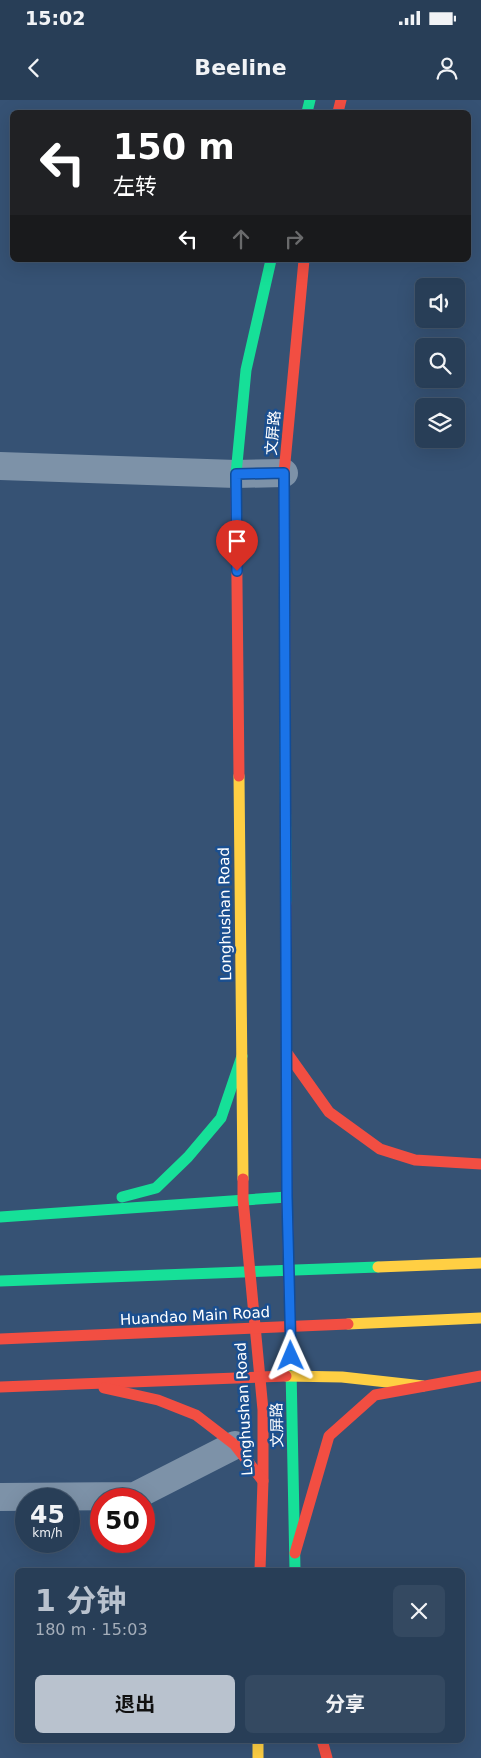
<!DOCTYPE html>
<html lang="zh">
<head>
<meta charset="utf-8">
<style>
	:root { --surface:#283e57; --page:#344961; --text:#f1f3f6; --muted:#a5aeba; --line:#44576d; --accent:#b9c2ce }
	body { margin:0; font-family:"DejaVu Sans","Noto Sans SC",sans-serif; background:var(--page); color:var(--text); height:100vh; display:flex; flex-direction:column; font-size:19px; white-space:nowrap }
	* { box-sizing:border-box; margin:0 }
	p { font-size:16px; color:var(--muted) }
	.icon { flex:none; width:28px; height:28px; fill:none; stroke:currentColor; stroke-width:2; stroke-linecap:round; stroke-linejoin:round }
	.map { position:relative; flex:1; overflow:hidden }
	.sheet { position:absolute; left:15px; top:1468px; width:450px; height:175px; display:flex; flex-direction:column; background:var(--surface); border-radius:8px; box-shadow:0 5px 20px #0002,0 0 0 1px var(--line) }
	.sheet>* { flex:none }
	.hud { position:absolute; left:10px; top:10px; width:461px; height:152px; border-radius:8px; box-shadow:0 5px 20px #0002,0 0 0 1px var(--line); background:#202124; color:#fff; overflow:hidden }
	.controls { position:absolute; left:415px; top:178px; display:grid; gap:10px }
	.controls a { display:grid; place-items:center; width:50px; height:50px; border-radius:8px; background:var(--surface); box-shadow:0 5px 20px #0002,0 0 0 1px var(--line); font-size:25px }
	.speed { position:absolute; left:15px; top:1388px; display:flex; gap:10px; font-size:25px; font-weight:700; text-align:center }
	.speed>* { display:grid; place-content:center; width:65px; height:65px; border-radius:50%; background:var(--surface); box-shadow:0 5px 20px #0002,0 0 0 1px var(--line); line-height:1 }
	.speed small { font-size:12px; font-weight:400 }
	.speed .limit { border:8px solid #d22; background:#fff; color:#111 }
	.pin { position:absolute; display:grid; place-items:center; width:42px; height:42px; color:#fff; margin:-51px -21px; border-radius:50% 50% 50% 0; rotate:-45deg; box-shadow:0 0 5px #0007 }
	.pin .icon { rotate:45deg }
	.me { position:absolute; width:55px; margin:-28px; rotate:359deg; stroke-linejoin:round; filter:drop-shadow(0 0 4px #0008) }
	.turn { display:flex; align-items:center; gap:18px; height:105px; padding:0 20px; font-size:22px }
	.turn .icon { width:65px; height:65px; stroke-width:2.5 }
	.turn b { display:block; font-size:35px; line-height:42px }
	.lanes { display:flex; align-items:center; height:48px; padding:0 20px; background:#0003; justify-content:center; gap:25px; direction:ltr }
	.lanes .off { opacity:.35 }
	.round { display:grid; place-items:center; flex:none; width:52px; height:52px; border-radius:8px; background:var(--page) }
	.summary { display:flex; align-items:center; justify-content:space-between; height:85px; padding:0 20px }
	h1 { font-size:30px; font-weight:700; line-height:38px; color:var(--accent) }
	.cta { display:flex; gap:10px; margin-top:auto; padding:10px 20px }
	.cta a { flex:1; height:58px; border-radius:8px; background:var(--accent); color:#111; font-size:20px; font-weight:700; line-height:58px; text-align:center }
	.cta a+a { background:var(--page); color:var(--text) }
	.status { display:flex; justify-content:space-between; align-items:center; height:35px; padding:0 25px; background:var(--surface); direction:ltr }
	.status svg { height:14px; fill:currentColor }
	header { display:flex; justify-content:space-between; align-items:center; height:65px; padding:0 20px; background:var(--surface); font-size:22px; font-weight:700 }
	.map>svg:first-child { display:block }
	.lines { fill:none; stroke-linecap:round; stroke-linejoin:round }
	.street { stroke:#7d92a8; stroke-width:28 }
	.fast { stroke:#16e098; stroke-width:11 }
	.slow { stroke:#ffcf43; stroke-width:11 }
	.jam { stroke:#f24e42; stroke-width:11 }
	.route-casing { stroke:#114b97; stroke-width:12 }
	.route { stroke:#1a73e8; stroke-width:9 }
	.labels { text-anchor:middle; stroke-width:5; stroke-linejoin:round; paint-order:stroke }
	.street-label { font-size:15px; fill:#fff; stroke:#1b4f8f }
</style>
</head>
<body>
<div class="status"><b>15:02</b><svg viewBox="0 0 49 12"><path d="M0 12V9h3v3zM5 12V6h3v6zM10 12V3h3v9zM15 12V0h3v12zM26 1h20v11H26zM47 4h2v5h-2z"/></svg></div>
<header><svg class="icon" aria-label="back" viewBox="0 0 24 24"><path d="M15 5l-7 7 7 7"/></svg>Beeline<svg class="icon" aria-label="person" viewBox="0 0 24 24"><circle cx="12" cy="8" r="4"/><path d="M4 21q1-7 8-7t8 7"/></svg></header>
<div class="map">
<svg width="481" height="1658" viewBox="0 0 481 1658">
	<rect width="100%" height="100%" fill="#365274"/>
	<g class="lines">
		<g class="street">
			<polyline points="0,366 236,374 284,373"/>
			<polyline points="0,1397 135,1396 235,1345"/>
		</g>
		<g class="fast">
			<polyline points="307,12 310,0"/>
			<polyline points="236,388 236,374 246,270 271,160"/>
			<polyline points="285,613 286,803"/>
			<polyline points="122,1097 156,1088 188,1057 221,1018 242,956"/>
			<polyline points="0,1117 287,1097"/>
			<polyline points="0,1181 378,1167"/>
			<polyline points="290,1218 295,1470"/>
		</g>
		<g class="slow">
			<polyline points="239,676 243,1079"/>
			<polyline points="378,1167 481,1163"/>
			<polyline points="348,1224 481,1218"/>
			<polyline points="286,1276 342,1277 423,1286"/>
			<polyline points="258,1640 258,1658"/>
		</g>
		<g class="jam">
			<polyline points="338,12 341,0"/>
			<polyline points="236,388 239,676"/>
			<polyline points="285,613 284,373 304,160"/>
			<polyline points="286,803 287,1097 290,1218"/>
			<polyline points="287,953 329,1012 380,1049 415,1060 481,1064"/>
			<polyline points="243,1079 243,1099 263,1310 263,1381 260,1470"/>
			<polyline points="0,1239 348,1224"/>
			<polyline points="0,1287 286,1276"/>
			<polyline points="104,1288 158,1300 196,1315 235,1345 263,1381"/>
			<polyline points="295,1453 329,1336 375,1295 481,1276"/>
			<polyline points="322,1640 327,1658"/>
		</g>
	</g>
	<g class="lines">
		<g class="route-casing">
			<polyline id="route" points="237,471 236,374 284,373 287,1097 291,1256"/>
		</g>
		<use href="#route" class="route"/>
	</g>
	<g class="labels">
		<g class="street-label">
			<text transform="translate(273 333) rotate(-85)" y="5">文屏路</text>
			<text transform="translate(225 814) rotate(-91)" y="5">Longhushan Road</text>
			<text transform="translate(195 1216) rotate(-3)" y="5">Huandao Main Road</text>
			<text transform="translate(244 1309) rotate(-93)" y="5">Longhushan Road</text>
			<text transform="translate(277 1325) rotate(-91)" y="5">文屏路</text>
		</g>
	</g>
</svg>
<div class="controls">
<a><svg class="icon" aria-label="sound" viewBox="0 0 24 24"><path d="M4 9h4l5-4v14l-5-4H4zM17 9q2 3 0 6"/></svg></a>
<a><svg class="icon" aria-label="search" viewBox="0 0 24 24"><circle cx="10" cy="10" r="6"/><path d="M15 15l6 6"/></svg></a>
<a><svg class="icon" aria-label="layers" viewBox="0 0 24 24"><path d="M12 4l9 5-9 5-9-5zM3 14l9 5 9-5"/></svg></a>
</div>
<div class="speed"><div>45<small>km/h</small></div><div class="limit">50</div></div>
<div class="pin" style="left:237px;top:471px;background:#d93025"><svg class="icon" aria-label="arrive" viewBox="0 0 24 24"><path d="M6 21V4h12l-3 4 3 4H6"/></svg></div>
<svg class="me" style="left:291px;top:1256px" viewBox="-20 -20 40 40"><path d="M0-17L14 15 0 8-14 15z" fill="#1a73e8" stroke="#fff" stroke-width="4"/></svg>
<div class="hud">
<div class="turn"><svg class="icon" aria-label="left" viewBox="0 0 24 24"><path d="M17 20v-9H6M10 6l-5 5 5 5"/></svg><div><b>150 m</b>左转</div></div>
<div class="lanes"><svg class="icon" aria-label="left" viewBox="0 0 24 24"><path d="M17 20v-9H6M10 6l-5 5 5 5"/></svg><svg class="icon off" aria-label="ahead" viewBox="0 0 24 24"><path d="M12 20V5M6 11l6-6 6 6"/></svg><svg class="icon off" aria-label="right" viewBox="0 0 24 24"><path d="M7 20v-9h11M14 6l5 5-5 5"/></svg></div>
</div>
<section class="sheet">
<div class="summary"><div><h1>1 分钟</h1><p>180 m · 15:03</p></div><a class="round"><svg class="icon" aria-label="close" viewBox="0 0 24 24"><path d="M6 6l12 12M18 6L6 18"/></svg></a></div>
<div class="cta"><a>退出</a><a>分享</a></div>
</section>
</div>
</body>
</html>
